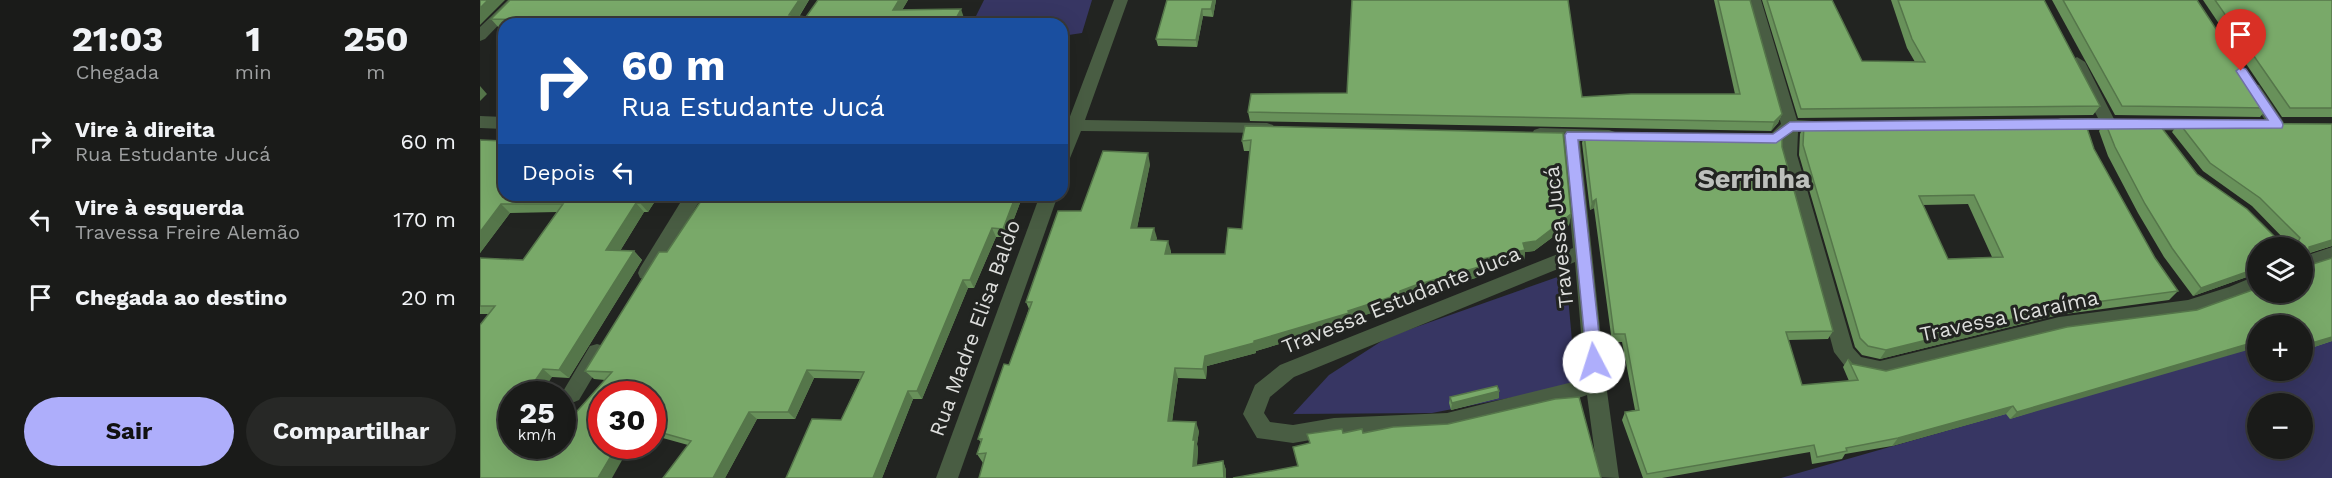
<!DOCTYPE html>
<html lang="pt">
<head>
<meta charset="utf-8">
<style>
	:root { --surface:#1a1b19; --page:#272826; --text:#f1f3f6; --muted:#9fa1a2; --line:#383938; --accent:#aeaefb }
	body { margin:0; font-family:"Work Sans",sans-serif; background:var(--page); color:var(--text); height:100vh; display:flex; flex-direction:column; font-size:22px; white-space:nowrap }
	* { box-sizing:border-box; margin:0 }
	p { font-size:20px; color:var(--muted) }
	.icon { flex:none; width:33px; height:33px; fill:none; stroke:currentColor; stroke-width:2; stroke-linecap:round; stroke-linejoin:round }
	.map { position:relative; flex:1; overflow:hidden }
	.side { display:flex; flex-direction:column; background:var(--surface); width:480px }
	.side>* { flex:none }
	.banner { position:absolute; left:18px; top:18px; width:570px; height:183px; border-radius:18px; box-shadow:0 6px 24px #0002,0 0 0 2px var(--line); background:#1a4fa0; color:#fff; overflow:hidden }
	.fabs { position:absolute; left:1767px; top:237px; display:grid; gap:12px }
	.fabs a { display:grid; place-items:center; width:66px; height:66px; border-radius:50%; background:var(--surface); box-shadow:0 6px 24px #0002,0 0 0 2px var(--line); font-size:30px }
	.speed { position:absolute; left:18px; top:381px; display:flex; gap:12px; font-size:30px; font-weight:700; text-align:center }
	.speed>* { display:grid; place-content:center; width:78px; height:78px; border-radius:50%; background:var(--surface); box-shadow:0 6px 24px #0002,0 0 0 2px var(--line); line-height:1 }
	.speed small { font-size:15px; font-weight:400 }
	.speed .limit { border:9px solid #d22; background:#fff; color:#111 }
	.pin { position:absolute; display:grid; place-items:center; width:51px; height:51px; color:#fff; margin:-62px -26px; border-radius:50% 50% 50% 0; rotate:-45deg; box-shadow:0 0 6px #0007 }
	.pin .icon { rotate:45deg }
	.me { position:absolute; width:66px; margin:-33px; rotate:355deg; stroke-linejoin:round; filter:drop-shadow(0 0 4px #0008) }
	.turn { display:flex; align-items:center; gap:21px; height:126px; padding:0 24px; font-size:27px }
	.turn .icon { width:78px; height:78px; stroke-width:2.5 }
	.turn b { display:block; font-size:42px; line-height:51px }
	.then { display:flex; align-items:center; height:57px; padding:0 24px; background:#0003; gap:12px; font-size:22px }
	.eta { display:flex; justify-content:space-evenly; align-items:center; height:102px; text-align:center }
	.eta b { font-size:36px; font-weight:700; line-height:42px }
	.primary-button { display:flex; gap:12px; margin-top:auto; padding:12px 24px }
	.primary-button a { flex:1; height:69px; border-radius:36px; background:var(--accent); color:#111; font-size:24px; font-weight:700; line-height:69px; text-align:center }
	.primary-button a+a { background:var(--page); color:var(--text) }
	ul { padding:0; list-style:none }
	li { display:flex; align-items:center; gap:18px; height:78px; padding:0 24px }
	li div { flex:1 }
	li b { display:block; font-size:22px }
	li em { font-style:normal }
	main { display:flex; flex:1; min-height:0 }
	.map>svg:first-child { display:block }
	.green { fill:#373663; fill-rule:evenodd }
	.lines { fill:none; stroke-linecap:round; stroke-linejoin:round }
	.street { fill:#495d43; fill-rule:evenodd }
	.wall { fill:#68915a; fill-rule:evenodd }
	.shaded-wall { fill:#55764a }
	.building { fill:#79a969; stroke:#55764a; stroke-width:1.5; fill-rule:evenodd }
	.route { fill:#aeaefb; stroke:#7171a3; stroke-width:1.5 }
	.labels { text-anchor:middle; stroke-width:6; stroke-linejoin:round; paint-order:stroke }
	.street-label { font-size:21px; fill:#dddedc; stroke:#222421 }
	.district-label { font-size:27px; font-weight:bold; fill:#bdc0bc; stroke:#222421 }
</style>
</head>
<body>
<main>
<section class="side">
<div class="eta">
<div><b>21:03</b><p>Chegada</p></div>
<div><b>1</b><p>min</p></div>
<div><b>250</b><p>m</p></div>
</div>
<ul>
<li><svg class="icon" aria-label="right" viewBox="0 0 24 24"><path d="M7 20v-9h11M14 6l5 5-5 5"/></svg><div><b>Vire à direita</b><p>Rua Estudante Jucá</p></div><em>60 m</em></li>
<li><svg class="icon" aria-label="left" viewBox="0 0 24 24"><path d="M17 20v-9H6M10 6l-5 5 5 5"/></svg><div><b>Vire à esquerda</b><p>Travessa Freire Alemão</p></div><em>170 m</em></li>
<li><svg class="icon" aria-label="arrive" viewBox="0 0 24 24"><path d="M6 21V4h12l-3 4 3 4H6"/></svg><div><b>Chegada ao destino</b></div><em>20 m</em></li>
</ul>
<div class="primary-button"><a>Sair</a><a>Compartilhar</a></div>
</section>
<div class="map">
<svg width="1852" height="478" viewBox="0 0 1852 478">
	<rect width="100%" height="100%" fill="#222421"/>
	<g class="green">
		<polygon points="504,0 612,0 602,33 582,36 582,24 492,24"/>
		<polygon points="1086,274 1096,385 952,413 813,414 849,375 908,337"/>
		<path d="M 1852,321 L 1852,478 L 1301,478 L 1777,342 L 1778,370 L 1822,370 L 1823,329 ZM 1778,404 L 1822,404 L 1822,448 L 1778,448 Z"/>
	</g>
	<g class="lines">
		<g class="street">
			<polygon points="28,0 43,0 5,39 0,41 0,27"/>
			<polygon points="634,0 648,0 605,120 787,123 793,125 795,129 793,133 601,131 588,163 582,165 582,137 584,131 582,131 582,119 589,119"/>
			<polygon points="1267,0 1281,0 1317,120 1352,122 1354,126 1352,130 1318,132 1317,155 1373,348 1381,357 1400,361 1579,317 1708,300 1749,287 1778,275 1778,291 1762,298 1708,316 1579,333 1400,377 1368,370 1354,352 1301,155 1301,143 1270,142 1268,138 1270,134 1292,133 1301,124"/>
			<polygon points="1597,57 1605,62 1634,119 1721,119 1727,121 1729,125 1727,129 1721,131 1575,128 1573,124 1575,120 1581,118 1618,118 1589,62"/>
			<polygon points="1773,84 1779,85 1803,121 1805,125 1803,129 1791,129 1767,93 1765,89 1767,85"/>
			<polygon points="0,116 24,117 24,129 0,128"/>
			<path d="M 1060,128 L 1129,130 L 1135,132 L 1137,136 L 1135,140 L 1100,141 L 1126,384 L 1139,478 L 1118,477 L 1107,395 L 1082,404 L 967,431 L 854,436 L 813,443 L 777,438 L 763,414 L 775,385 L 800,365 L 1093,248 L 1083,141 L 1054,138 L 1052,134 L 1054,130 ZM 1095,262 L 1105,379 L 967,413 L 854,418 L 813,425 L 790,422 L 784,413 L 790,397 L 814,377 Z"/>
			<polygon points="205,195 223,195 174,278 167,280 160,278 158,273 160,268"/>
			<polygon points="560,195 578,195 478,478 456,478"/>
			<polygon points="1852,247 1852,261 1822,272 1822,257"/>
			<polygon points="117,344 124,346 127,352 124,358 99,400 92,403 85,400 82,394 85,388 110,346"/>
		</g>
	</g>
	<g class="wall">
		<polygon points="30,0 329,0 319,17 326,17 338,0 428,0 422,10 484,18 481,24 24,24 24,28 19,28 11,19"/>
		<polygon points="687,0 736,0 733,17 723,16 717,47 678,46 676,39"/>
		<polygon points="1234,0 1270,0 1302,114 1298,123 1291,131 770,121 768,112 1102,97 1255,94"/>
		<polygon points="1282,0 1352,0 1382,61 1435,62 1427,48 1411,0 1564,0 1620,106 1613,115 1318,118"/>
		<polygon points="1572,0 1717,0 1788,108 1780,117 1635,115"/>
		<polygon points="1723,0 1852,0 1852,117 1802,117"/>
		<polygon points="1625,122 1717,174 1799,241 1806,241 1772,206 1723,171 1692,132 1699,123 1852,124 1852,246 1830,253 1830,265 1852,341 1822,351 1822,326 1530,419 1526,414 1412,446 1365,454 1362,459 1332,464 1330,452 1182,478 1163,478 1142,420 1145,412 1155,410 1142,342 1132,342 1114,208 1110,210 1102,143 1104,134 1302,147 1353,331 1348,339 1308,340 1322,385 1369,381 1363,367 1368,359 1372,364 1406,371 1717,310 1822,292 1778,248 1778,273 1713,296 1684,257 1658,213 1628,156 1619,131"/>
		<path d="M 1324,125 L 1614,149 L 1675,258 L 1698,291 L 1689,300 L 1578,315 L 1400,359 L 1382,355 L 1375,347 L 1319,155 L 1320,134 ZM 1488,204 L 1512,257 L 1468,259 L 1443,205 Z"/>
		<polygon points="765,126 1091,214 1089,225 1054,251 1045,252 1044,260 999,269 999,277 936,295 920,301 920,304 869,320 869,323 776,351 776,353 727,366 726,379 698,378 692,421 719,431 717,444 718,449 717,465 743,461 746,470 746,478 499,478 503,463 497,454 501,442 498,439 529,365 549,309 546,302 601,211 670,164 657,228 677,238 676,240 691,251 691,254 745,254 762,229 770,151 764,151 762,141"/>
		<polygon points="0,140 24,195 179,195 168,212 164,212 140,251 154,251 162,260 89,378 72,377 32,394 32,446 91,418 125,380 114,379 105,371 187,252 225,195 543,195 527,237 516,237 494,288 488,288 442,399 433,399 402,478 306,478 361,420 380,379 334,378 315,419 277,419 245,478 183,478 208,445 172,435 172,394 122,446 0,478 9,314 0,314 0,258 43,260 77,212 30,213 0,253"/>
		<polygon points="970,397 1019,398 971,410 969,403"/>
	</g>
	<g class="shaded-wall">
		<polygon points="8,0 25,0 0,25 0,8"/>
		<polygon points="319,0 329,0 314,24 309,15"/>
		<polygon points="419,0 428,0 417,19 413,10"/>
		<polygon points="733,0 736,0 733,17 731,9"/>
		<polygon points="481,9 484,18 481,24 473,24"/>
		<polygon points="722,9 723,16 717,47 716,40"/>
		<polygon points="586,59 589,68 582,86 582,69"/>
		<polygon points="0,86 7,94 0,101"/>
		<polygon points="1302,114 1298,123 1291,131 1294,122"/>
		<polygon points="668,153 670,164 655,238 651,228"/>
		<polygon points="166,195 179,195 168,212 160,203"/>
		<polygon points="536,195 543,195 527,237 523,229"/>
		<polygon points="1116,199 1114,208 1110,210 1112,202"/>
		<polygon points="156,203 164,212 135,259 126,250"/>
		<polygon points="21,204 30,213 0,253 0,232"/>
		<polygon points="1091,214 1089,225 1054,251 1045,252 1044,260 999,269 999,277 936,295 920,301 920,304 869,320 869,323 776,351 776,353 727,366 726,379 723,369 725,356 868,311 920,291 997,260 1043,243"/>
		<polygon points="512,228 516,237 494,288 490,280"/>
		<polygon points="674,228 677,238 674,250 671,240"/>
		<polygon points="1852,240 1852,246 1822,255 1829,247"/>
		<polygon points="688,241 691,251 688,264 685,254"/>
		<polygon points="154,251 162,260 89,378 79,370"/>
		<polygon points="1778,268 1778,273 1713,296 1721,288"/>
		<polygon points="483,280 488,288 442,399 437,391"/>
		<polygon points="1586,306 1578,315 1400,359 1406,350"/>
		<polygon points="1852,337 1852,341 1822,351 1822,347 1825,345"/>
		<polygon points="1778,341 1778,347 1530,419 1537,412"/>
		<polygon points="695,368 698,378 691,430 688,421"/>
		<polygon points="63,369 72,377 61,394 46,394"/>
		<polygon points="327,370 334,378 315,419 308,412"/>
		<polygon points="428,391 433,399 402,478 393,478"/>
		<polygon points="1019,391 1019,398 971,410 972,403"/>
		<polygon points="1533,406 1526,414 1412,446 1418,438"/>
		<polygon points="269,412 277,419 245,478 233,478"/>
		<polygon points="716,422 719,431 717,444 718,449 716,474 713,466 713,440"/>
		<polygon points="137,446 150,446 132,478 118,478"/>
		<polygon points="743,461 746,470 746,478 744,478"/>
	</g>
	<g class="building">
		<polygon points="0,0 8,0 0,8"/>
		<polygon points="30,0 319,0 309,15 326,17 338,0 419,0 413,10 481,9 473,24 152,24 152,23 11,19"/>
		<polygon points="687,0 733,0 731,9 722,9 716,40 676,39"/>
		<polygon points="872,0 1088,0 1102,97 1151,94 1260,94 1238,0 1270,0 1302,114 1294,122 768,112 771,94 867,93"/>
		<polygon points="1287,0 1352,0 1382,61 1445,62 1432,39 1418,0 1564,0 1620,106 1321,109"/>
		<polygon points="1583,0 1717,0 1788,108 1642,106"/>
		<polygon points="1735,0 1852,0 1852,108 1810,108"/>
		<polygon points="582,59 586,59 582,69"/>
		<path d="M 1605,122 L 1614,149 L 1675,258 L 1698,291 L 1586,306 L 1406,350 L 1388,346 L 1380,338 L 1323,145 L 1324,125 ZM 1494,195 L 1523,257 L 1468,259 L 1439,196 Z"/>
		<polygon points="1625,122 1678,123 1717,174 1767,209 1799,241 1818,242 1820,238 1780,198 1730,163 1699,123 1852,124 1852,240 1829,247 1830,265 1852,258 1852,337 1825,345 1822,343 1822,326 1778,326 1778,341 1537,412 1533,406 1418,438 1366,448 1367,451 1337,457 1334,445 1167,474 1145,412 1159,410 1145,334 1134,334 1116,199 1112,202 1104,134 1302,136 1302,147 1353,331 1306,332 1322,385 1378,380 1368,359 1372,364 1406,371 1587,327 1717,310 1778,288 1778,292 1822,292 1822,248 1778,248 1778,268 1721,288 1692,248 1665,204 1635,147"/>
		<polygon points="765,126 1083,133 1091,214 1056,241 1043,243 1045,250 997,260 999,267 936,285 920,291 920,294 868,311 869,313 774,341 774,343 725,356 723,369 695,368 688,421 716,422 713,440 715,440 713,466 743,461 744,478 499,478 506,453 497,454 502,439 498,439 524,364 529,365 552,302 546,302 578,211 601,211 623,151 668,153 651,228 674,228 671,240 688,241 685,254 745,254 748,228 762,229 771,140 762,141"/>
		<polygon points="0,140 24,141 24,195 166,195 160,203 156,203 126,250 154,251 79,370 63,369 46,394 32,394 32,446 82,446 82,418 91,418 132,372 105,371 179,252 187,252 225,195 536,195 523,229 512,228 490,280 483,280 437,391 428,391 393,478 306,478 332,419 361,420 384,372 327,370 308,412 269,412 233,478 183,478 211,441 172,430 172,394 122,394 122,446 137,446 118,478 0,478 0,325 15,306 0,306 0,258 43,260 83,204 21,204 0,232"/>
		<polygon points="1017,386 1019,391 972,403 970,397"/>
		<polygon points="1099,397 1121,478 753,478 818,466 813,447 830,443 827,434 862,429 863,433 882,429 883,433 913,427 968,424 1075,399"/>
	</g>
	<polygon class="route" points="1761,67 1766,69 1802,122 1803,125 1802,128 1313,131 1296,143 1098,140 1122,362 1119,366 1114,368 1109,366 1107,362 1085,135 1087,132 1293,134 1310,122 1608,119 1788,120 1756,71"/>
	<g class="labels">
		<g class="street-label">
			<text transform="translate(1079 237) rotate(-96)" y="7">Travessa Jucá</text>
			<text transform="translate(921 300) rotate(-22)" y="7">Travessa Estudante Juca</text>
			<text transform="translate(1529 316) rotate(-12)" y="7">Travessa Icaraíma</text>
			<text transform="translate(495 328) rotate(-70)" y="7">Rua Madre Elisa Baldo</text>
		</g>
		<g class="district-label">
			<text x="1274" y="188">Serrinha</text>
		</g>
	</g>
</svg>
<div class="fabs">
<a><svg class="icon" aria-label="layers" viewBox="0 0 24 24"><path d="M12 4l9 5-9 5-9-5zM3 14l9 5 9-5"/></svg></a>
<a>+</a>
<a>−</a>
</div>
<div class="speed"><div>25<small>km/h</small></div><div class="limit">30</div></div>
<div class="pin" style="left:1761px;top:71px;background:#d93025"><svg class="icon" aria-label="arrive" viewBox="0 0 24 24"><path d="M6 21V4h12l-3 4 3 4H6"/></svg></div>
<svg class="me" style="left:1114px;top:362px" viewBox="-20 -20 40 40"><circle r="19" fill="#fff"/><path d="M0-13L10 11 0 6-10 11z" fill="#aeaefb"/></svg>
<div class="banner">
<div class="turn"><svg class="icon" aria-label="right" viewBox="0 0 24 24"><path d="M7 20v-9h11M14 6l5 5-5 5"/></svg><div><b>60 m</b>Rua Estudante Jucá</div></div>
<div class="then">Depois<svg class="icon" aria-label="left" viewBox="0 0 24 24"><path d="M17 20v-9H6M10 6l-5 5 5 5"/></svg></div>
</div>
</div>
</main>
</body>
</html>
